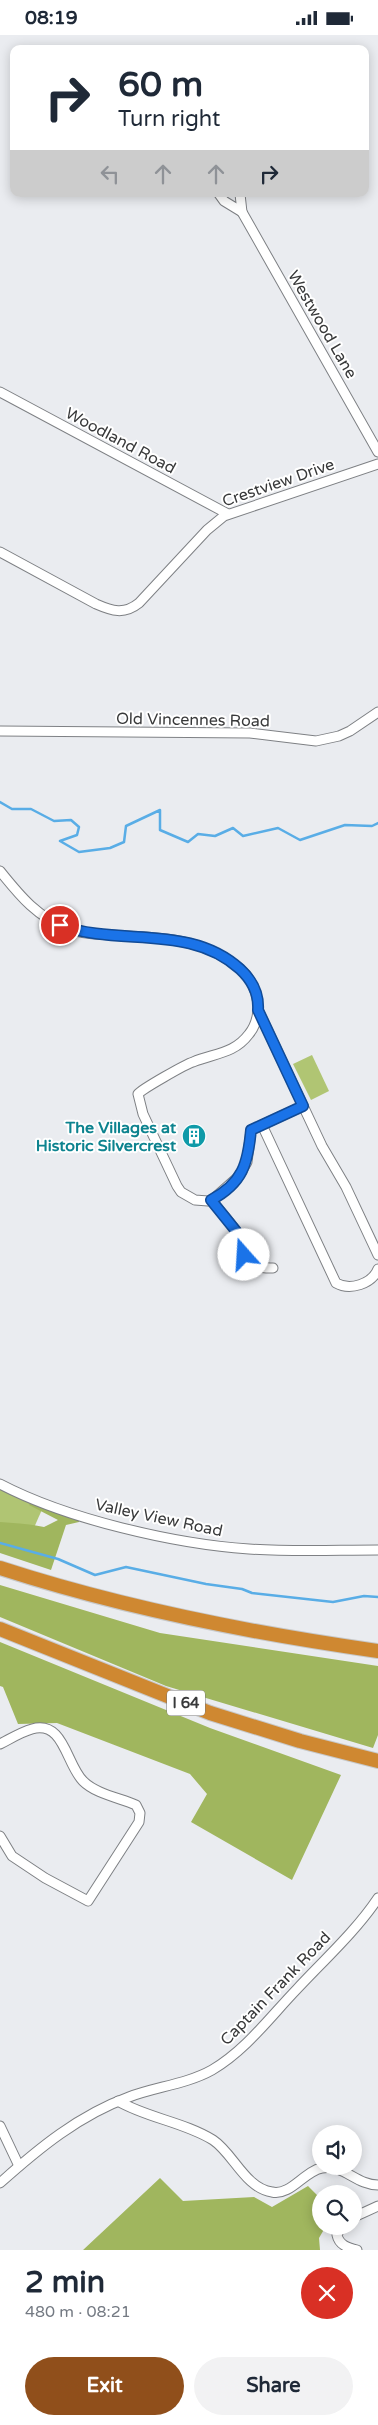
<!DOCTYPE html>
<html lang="en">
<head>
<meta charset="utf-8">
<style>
	:root { --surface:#fff; --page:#f2f2f3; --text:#1f2937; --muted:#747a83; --accent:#904f1b }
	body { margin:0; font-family:"Varela Round",sans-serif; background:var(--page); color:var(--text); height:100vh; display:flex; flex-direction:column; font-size:19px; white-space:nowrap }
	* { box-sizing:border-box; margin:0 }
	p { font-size:16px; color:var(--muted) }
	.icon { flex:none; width:28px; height:28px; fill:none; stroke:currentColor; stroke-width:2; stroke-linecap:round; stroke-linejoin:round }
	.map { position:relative; height:2215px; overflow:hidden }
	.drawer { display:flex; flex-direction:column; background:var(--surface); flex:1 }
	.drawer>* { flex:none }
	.hud { position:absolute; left:10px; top:10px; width:359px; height:152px; border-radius:10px; box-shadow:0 2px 12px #0003; background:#fff; color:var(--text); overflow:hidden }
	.fabs { position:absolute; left:312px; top:2090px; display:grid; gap:10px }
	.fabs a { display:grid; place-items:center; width:50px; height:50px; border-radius:50%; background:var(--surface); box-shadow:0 2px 12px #0003; font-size:25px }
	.pin { position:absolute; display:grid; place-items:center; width:42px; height:42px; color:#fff; margin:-21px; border:2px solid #fff; border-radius:50%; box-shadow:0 1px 5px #0007 }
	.me { position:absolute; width:55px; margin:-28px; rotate:341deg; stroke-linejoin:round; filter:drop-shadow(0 0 4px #0008) }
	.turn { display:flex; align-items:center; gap:18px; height:105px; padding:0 25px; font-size:22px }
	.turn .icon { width:65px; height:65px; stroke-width:2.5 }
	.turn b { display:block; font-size:35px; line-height:42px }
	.lanes { display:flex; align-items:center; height:48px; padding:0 25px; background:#0003; justify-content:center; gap:25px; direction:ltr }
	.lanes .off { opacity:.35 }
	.round { display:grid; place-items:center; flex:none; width:52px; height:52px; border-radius:26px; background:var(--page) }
	.summary { display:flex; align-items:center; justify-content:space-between; height:85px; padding:0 25px }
	h1 { font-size:30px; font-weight:700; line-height:38px }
	.cta { display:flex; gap:10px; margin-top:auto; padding:10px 25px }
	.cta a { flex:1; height:58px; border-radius:30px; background:var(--accent); color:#fff; font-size:20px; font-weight:700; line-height:58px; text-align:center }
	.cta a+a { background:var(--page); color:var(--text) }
	.status { display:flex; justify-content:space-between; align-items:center; height:35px; padding:0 25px; background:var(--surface); direction:ltr }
	.status svg { height:14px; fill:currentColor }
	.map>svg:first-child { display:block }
	.green { fill:#b0c573 }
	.forest { fill:#a0b65e }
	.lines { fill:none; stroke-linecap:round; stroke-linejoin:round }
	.stream { stroke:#59ade6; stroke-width:2.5 }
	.minor-casing { stroke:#7e8084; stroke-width:11 }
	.highway-casing { stroke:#c7c8c8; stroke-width:16 }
	.minor { stroke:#fff; stroke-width:9 }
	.highway { stroke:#cf8831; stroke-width:14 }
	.route-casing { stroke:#114b97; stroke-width:12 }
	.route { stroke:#1a73e8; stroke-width:9 }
	.labels { text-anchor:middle; stroke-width:4; stroke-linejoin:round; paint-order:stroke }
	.shield { fill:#fff; stroke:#747475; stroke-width:1 }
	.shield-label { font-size:15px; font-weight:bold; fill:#38393a }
	.street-label { font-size:16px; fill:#38393a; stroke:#fff }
	.culture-label { font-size:16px; font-weight:bold; fill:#0d838f; stroke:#fff; text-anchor:end }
</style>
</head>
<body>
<div class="status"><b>08:19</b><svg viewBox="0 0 49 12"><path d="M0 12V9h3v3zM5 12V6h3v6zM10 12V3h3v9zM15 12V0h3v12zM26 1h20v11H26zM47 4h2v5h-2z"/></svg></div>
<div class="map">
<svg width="378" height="2215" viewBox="0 0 378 2215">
	<rect width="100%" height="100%" fill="#eaecf0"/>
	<g class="green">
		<polygon points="312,1020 329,1056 311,1065 293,1029"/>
		<polygon points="0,1452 44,1470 22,1520 0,1512"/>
	</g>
	<g class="forest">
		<path d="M 31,1467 L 79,1483 L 79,1487 L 66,1490 L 51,1535 L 0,1518 L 0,1487 C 15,1488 30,1489 44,1492 L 58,1485 L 29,1470 Z"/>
		<polygon points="0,1550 160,1598 378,1631 378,1700 373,1713 166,1651 0,1582"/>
		<polygon points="0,1607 210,1693 341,1740 292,1845 191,1787 207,1759 190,1739 57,1688 18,1689 3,1652 0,1651"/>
		<polygon points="160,2143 183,2166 254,2162 272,2172 308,2151 321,2164 321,2191 326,2191 319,2203 320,2215 83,2215"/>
	</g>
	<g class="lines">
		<g class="stream">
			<polyline points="0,767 12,774 31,774 54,786 71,785 79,792 77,800 60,806 79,817 110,813 124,807 126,791 160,775 160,795 188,807 198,799 215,801 233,793 243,801 278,793 300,805 345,790 372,791 378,788"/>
			<polyline points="0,1508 58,1524 95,1540 126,1532 206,1549 242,1554 252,1558 333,1567 364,1561 378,1562"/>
		</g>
		<g class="minor-casing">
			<g id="minor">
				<polyline points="219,159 224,166 242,177 240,159"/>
				<polyline points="242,177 378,417"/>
				<polyline points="0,357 228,479"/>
				<path d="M 0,517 L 96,569 C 112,576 124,580 139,568 L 207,495 L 224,481 L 378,429"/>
				<polyline points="0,696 250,698 316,706 339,701 350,696 378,677"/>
				<path d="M 0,836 C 20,861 38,883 69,894 C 82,899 96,899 110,900 C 153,903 198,901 234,929 C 244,936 253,947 256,959 C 260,972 258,988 249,999 C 234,1019 215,1018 193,1027 C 186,1029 142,1054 138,1059 L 143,1079 L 177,1151 L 181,1157 L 195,1165 L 208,1166 L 213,1164 L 239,1141 L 247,1127 L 251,1095 L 303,1071"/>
				<polyline points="258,975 322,1111 346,1152 378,1220"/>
				<path d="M 262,1090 L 336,1248 C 350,1256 372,1249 378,1234"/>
				<path d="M 211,1165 C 219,1175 229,1185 236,1196 C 249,1216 240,1234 273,1233"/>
				<path d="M 0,1449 C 67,1484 174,1509 249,1514 C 292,1517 335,1515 378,1515"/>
				<path d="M 0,1709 C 10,1704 21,1697 32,1694 C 64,1685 66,1729 83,1746 C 96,1759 120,1763 136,1770 L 140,1778 L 139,1787 L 88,1866 L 45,1843 L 12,1821 L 0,1801"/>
				<path d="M 118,2066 C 147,2083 184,2087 213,2105 C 233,2118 245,2153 272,2157 C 291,2161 304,2136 322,2133 C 344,2129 356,2150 378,2150"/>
				<polyline points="0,2091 19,2131"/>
				<path d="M 0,2148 C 38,2114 79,2080 129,2062 C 155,2052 187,2049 212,2035 C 246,2015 270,1982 297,1954 C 324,1925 356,1896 378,1863"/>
				<polyline points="354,2182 378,2171"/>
				<path d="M 341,2191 L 337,2200 C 339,2210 348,2213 357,2215"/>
			</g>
		</g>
		<g class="highway-casing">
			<g id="highway">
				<path d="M 0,1533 C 123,1573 250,1598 378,1616"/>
				<polyline points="0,1594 210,1678 300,1706 378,1726"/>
			</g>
		</g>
		<use href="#minor" class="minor"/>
		<use href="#highway" class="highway"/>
	</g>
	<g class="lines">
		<g class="route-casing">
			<path id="route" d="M 60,890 C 118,912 190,888 240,934 C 252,945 259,959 258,975 L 303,1071 L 251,1095 C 248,1128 243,1148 211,1165 L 236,1196 L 244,1220"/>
		</g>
		<use href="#route" class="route"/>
	</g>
	<defs>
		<g id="building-disc" transform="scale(1.25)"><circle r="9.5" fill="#0f9aa8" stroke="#fff"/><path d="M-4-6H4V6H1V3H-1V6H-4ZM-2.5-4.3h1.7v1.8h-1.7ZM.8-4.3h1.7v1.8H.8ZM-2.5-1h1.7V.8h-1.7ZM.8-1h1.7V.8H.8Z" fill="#fff"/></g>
	</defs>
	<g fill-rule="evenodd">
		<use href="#building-disc" x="194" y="1101"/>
	</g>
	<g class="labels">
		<rect class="shield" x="167" y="1655.5" width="38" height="25" rx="4"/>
		<g class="shield-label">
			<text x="186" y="1673">I 64</text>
		</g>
		<g class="street-label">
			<text transform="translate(323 289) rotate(60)" y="6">Westwood Lane</text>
			<text transform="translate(121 405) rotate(28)" y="6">Woodland Road</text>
			<text transform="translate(278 447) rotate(-19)" y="6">Crestview Drive</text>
			<text transform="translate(193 684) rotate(1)" y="6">Old Vincennes Road</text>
			<text transform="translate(159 1482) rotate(12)" y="6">Valley View Road</text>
			<text transform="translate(275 1953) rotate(-46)" y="6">Captain Frank Road</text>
		</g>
		<g class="culture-label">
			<text x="176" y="1098">The Villages at<tspan x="176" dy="18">Historic Silvercrest</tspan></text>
		</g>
	</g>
</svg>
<div class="fabs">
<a><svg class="icon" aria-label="sound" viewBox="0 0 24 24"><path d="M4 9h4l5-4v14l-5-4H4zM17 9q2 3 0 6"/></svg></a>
<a><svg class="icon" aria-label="search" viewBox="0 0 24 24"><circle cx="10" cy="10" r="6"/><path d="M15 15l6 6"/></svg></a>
</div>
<div class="pin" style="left:60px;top:890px;background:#d93025"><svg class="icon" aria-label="arrive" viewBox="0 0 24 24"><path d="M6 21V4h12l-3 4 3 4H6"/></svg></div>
<svg class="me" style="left:244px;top:1220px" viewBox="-20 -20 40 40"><circle r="19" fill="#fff"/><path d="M0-13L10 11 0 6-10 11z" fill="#1a73e8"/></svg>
<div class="hud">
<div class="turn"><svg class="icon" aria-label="right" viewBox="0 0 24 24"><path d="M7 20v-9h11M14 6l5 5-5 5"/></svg><div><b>60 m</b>Turn right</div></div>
<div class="lanes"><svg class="icon off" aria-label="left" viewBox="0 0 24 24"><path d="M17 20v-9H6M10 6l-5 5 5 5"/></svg><svg class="icon off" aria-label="ahead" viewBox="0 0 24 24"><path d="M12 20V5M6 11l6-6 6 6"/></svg><svg class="icon off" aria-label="ahead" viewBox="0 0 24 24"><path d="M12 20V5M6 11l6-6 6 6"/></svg><svg class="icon" aria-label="right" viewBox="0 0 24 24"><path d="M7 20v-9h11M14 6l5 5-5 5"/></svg></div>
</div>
</div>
<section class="drawer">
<div class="summary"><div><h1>2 min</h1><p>480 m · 08:21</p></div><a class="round" style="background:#d93025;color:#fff"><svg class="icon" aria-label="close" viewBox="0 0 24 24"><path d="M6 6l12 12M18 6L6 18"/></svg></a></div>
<div class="cta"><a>Exit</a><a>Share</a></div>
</section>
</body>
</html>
